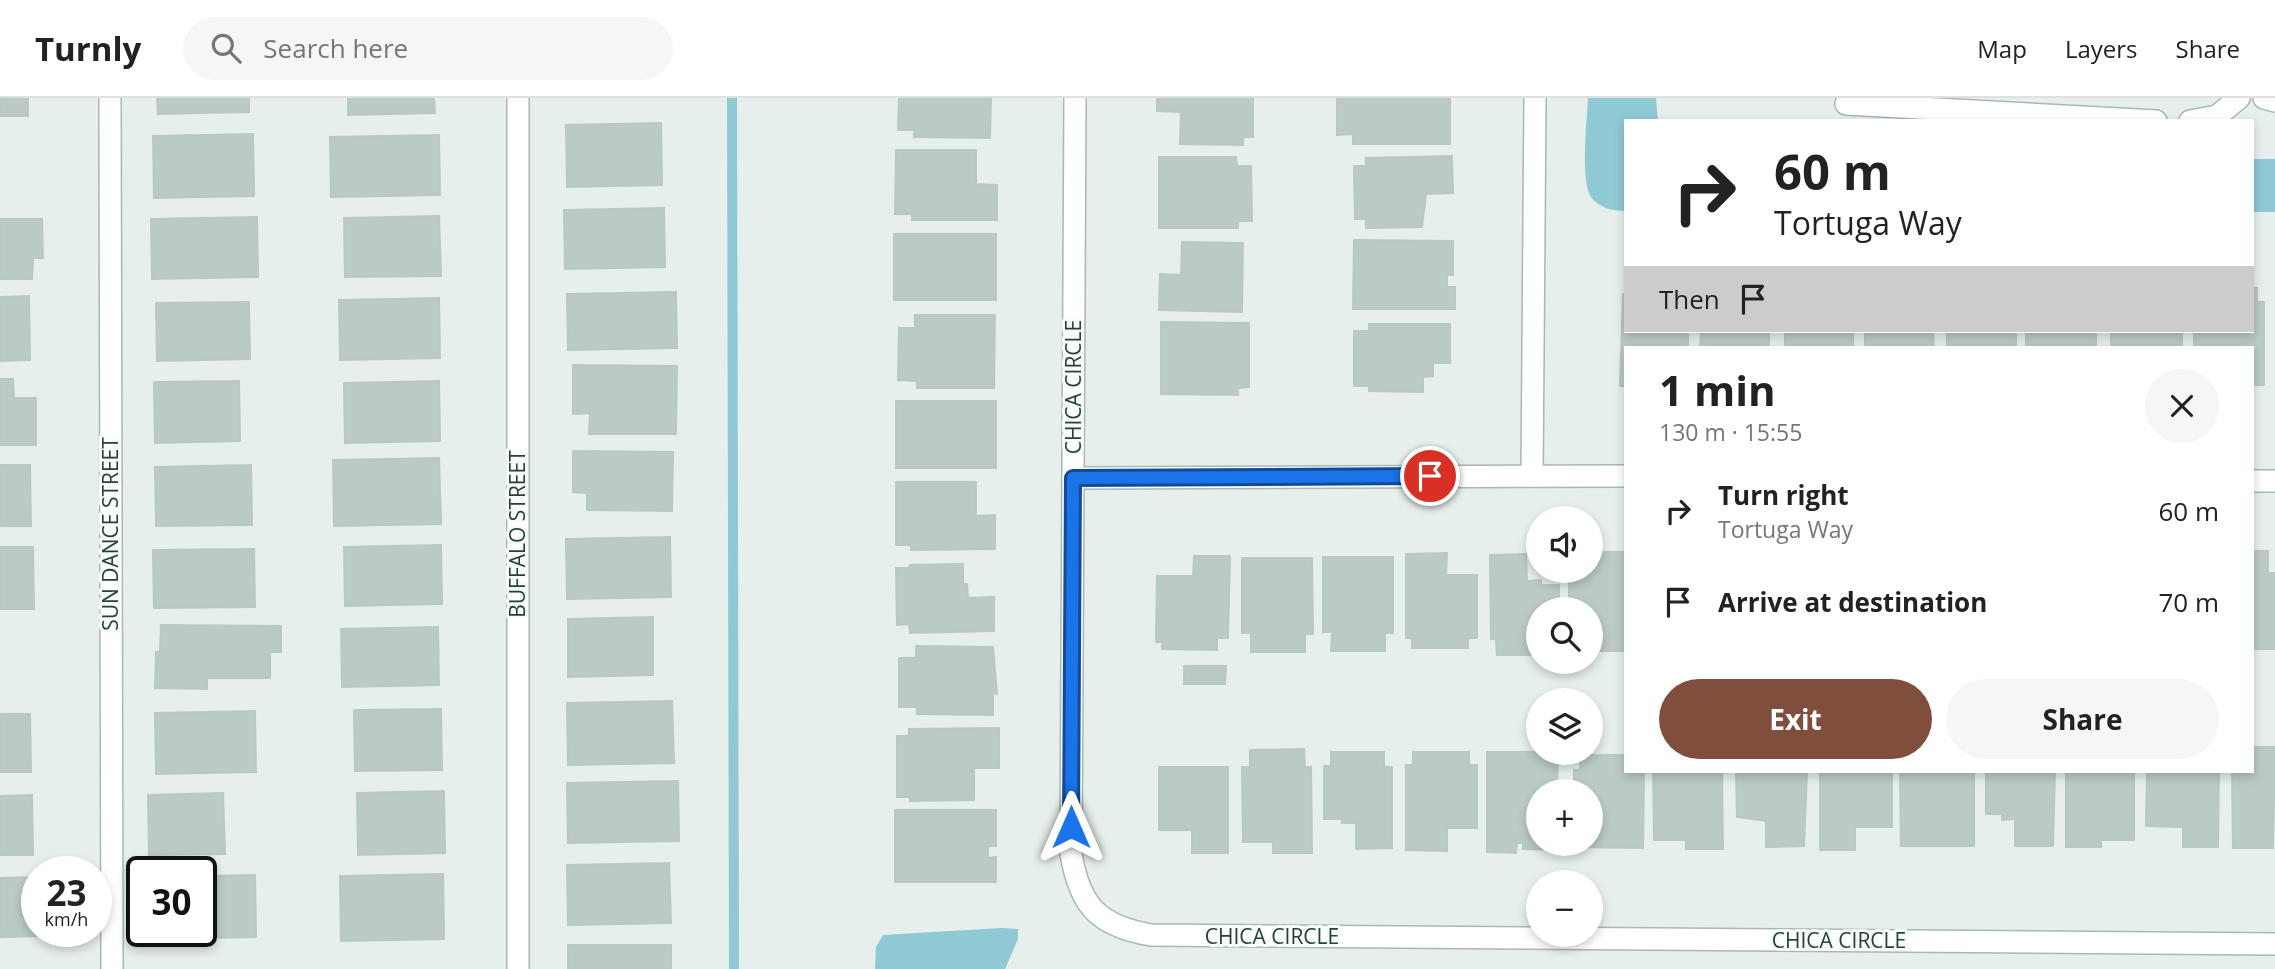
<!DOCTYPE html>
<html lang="en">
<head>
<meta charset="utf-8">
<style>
	:root { --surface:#fff; --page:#f6f6f6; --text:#222; --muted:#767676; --line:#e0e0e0; --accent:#804e3d }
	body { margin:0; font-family:"Open Sans",sans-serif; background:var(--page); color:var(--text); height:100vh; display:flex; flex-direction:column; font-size:26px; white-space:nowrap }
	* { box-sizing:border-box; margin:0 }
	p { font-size:23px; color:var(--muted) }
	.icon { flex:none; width:38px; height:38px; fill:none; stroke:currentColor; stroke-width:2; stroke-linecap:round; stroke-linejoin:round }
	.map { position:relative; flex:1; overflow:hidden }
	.drawer { position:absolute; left:1624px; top:248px; width:630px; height:427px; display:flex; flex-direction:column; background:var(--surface); border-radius:0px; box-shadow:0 4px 10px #0003 }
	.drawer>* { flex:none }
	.guide { position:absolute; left:1624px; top:21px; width:630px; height:214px; border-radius:0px; box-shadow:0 4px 10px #0003; background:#fff; color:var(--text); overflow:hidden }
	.buttons { position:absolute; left:1526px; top:408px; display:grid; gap:14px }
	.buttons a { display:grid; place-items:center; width:77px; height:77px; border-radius:50%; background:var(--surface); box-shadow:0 4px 10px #0003; font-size:35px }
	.speed { position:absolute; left:21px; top:758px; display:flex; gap:14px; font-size:35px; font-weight:700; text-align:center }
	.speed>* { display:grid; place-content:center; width:91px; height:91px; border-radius:50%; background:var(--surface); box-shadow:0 4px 10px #0003; line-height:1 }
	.speed small { font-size:18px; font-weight:400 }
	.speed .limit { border:4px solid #111; border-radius:10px; background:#fff; color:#111 }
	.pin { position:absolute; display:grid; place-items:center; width:60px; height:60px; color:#fff; margin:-30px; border:4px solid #fff; border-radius:50%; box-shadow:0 2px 7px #0007 }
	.me { position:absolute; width:77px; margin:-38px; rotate:0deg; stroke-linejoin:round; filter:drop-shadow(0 0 5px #0008) }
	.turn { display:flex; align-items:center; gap:24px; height:147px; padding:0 35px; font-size:32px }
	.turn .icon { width:91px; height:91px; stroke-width:2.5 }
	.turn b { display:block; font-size:49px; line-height:60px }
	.then { display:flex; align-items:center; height:66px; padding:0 35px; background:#0003; gap:14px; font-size:26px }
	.round { display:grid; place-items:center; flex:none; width:74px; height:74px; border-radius:37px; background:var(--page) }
	.overview { display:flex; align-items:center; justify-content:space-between; height:119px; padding:0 35px }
	h1 { font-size:42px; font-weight:700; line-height:52px }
	.button { display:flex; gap:14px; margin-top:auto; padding:14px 35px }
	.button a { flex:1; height:80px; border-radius:42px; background:var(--accent); color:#fff; font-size:28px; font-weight:700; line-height:80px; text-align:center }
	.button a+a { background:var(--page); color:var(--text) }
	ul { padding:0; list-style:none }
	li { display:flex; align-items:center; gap:21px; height:91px; padding:0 35px }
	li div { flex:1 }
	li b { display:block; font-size:26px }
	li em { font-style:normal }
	header { display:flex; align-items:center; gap:42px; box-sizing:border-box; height:98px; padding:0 35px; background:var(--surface); border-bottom:2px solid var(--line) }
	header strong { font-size:33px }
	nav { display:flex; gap:38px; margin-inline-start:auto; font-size:24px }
	.search { width:490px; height:63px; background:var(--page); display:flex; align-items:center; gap:18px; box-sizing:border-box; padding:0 24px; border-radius:38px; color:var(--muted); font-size:26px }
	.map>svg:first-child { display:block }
	.water { fill:#8ec9d4 }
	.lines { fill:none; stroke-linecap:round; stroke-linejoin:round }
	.stream { stroke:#8ec9d4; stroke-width:10 }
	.building { fill:#bbcac4; stroke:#b8c9c2; stroke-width:2 }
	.minor-casing { stroke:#a8b8b2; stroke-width:24 }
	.minor { stroke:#fff; stroke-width:21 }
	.route-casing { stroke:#114b97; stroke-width:18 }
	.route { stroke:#1a73e8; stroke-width:12 }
	.labels { text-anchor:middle; stroke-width:6; stroke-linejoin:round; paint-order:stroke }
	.street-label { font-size:21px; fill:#24423a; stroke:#f7fbf9 }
</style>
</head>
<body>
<header>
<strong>Turnly</strong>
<div class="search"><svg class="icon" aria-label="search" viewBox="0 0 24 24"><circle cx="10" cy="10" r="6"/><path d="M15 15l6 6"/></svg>Search here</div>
<nav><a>Map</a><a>Layers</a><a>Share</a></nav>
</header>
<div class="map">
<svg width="2275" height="871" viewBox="0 0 2275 871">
	<rect width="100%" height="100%" fill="#e6efeb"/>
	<g class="water">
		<path d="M 1588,0 L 1656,0 L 1658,23 L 1626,23 L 1626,113 C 1613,113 1599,110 1591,99 C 1580,81 1587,23 1588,0 Z"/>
		<rect x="2252" y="61" width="23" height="53"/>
		<polygon points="1001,830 1018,831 1018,841 1005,871 875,871 876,849 883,837"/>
	</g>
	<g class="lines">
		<polyline class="stream" points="732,0 734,871"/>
	</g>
	<g class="building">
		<rect x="0" y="0" width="28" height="18"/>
		<polygon points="157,0 249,0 249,14 158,16"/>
		<polygon points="348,0 434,0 435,15 348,17"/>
		<polygon points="899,0 991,0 990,40 914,39 914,32 898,32"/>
		<polygon points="1157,0 1253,0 1253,39 1243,39 1243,47 1180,46 1181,14 1157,13"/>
		<polygon points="1337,0 1450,0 1450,46 1353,46 1353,36 1337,37"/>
		<polygon points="661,25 662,87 567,89 566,27"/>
		<polygon points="253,36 254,98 154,100 153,38"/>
		<polygon points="439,37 440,97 331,99 330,39"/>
		<polygon points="896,52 976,52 976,86 997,87 997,122 912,122 912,116 895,116"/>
		<polygon points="1452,58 1453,95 1426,96 1422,129 1366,130 1366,121 1355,121 1354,68 1366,68 1366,60"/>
		<polygon points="1159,59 1236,59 1237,68 1251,68 1252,123 1238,123 1238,130 1159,130"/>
		<polygon points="664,110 665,169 565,171 564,112"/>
		<polygon points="439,118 441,178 345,179 344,120"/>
		<polygon points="257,119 258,179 152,181 151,121"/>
		<polygon points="0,121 42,121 43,160 33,160 32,181 0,181"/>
		<rect x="894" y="136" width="102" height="66"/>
		<polygon points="1354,142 1453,143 1453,177 1447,177 1447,189 1455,189 1455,211 1353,211"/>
		<polygon points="1182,144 1243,145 1242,214 1159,212 1160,176 1181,177"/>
		<polygon points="2252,190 2257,190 2257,204 2264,204 2264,287 2252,287 2252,250 2194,250 2194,233 2252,233"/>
		<polygon points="676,194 677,250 568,252 567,196"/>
		<polygon points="1623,196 1626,196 1626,233 1688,233 1688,250 1626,250 1626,288 1620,288"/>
		<polygon points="29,198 30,262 0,263 0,199"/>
		<polygon points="439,200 440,260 340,262 339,202"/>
		<polygon points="249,204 250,261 157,263 156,205"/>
		<polygon points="915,217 995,217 994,290 917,290 917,283 898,282 899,230 915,230"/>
		<polygon points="1161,224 1249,225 1249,289 1238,290 1238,297 1161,296"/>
		<polygon points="1369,226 1450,226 1450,265 1433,265 1433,278 1423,279 1423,294 1369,293 1369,288 1354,288 1354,233 1369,233"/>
		<polygon points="1701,233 1769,233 1769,250 1700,250"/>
		<rect x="1785" y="233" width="68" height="17"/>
		<polygon points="1865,233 1933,233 1934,250 1865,250"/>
		<rect x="1947" y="233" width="69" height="17"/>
		<rect x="2026" y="233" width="70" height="17"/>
		<rect x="2111" y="233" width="71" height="17"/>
		<polygon points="573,267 677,268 676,336 589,336 590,315 573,316"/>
		<polygon points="0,281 13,281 14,300 36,300 36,347 0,347"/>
		<polygon points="239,283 240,343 155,345 154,284"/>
		<polygon points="439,283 440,343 345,345 344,285"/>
		<rect x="896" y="303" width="100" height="67"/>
		<polygon points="573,353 673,354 672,413 587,412 587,395 573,394"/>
		<polygon points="439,360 441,426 334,428 333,362"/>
		<polygon points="0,367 30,367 31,428 0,428"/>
		<polygon points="251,367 252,427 156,428 155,369"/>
		<polygon points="896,384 976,384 976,418 995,417 995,451 911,452 911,447 896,447"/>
		<polygon points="670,439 671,499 567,501 566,441"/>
		<polygon points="441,447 442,506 345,508 344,449"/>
		<polygon points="0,449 33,449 34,511 0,511"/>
		<polygon points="254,451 255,509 154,510 153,452"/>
		<polygon points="2252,453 2268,453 2268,475 2275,475 2275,551 2252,551"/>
		<polygon points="1591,454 1626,454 1626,553 1591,553 1591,511 1569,511 1569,472 1591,472"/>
		<polygon points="1447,455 1446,477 1477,477 1477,540 1468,540 1468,550 1412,550 1412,540 1406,540 1406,456"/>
		<polygon points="1526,456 1527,483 1541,482 1541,487 1559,487 1559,511 1538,511 1538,557 1497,557 1496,541 1491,541 1490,457"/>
		<polygon points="1194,458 1230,458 1228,540 1217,540 1217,552 1162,551 1162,544 1156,544 1157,478 1193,478"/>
		<polygon points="1323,459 1393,459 1393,535 1385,535 1385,553 1331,553 1332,534 1323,534"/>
		<polygon points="1242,460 1312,460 1313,536 1305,536 1305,554 1251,554 1251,535 1242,535"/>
		<polygon points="963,466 963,486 967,486 968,500 994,499 994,533 910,535 909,526 897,527 896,470 909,470 910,467"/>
		<polygon points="653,519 653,577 568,579 568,521"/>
		<polygon points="161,527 281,528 281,554 270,554 270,580 207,580 207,591 155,590 156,554 160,554"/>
		<polygon points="438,529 439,587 342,589 341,531"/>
		<polygon points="916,548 993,549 997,596 993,595 993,617 917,616 917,609 899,609 899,560 916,560"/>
		<polygon points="1184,568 1226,568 1225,586 1184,586"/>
		<polygon points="672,603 674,665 568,667 567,605"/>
		<polygon points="441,611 442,672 355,673 354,612"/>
		<polygon points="255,613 256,674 156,676 155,615"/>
		<polygon points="0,616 30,616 31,674 0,674"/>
		<polygon points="999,630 999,670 974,670 974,702 910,703 910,699 897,699 897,638 909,638 909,631"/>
		<polygon points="2252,649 2275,649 2273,750 2233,750 2232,674 2252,674"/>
		<polygon points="1304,651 1305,669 1311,669 1312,755 1273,755 1273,744 1243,744 1242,669 1250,669 1250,652"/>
		<polygon points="1331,654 1384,654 1384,669 1392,669 1392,750 1356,751 1356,725 1342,725 1342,721 1324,721 1324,668 1331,668"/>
		<polygon points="1413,654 1469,654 1469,667 1477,667 1477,730 1447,730 1447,753 1406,752 1406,667 1413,667"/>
		<polygon points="1487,654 1558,654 1557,693 1538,693 1538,746 1557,746 1557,752 1523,751 1523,745 1517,745 1516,755 1487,754"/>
		<polygon points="1580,657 1626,657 1626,674 1644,674 1643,750 1574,749 1574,746 1591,746 1591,693 1574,693 1574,672 1580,672"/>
		<polygon points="1159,669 1228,669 1228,755 1192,755 1192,732 1159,732"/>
		<polygon points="1653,674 1722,674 1723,751 1686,751 1686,742 1654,742"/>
		<polygon points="1736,674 1807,674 1804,748 1766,749 1766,723 1737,719"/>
		<polygon points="1820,674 1892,674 1892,729 1855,729 1855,752 1820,752"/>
		<polygon points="1900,674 1974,674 1974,748 1901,748"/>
		<polygon points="1986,674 2055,674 2053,748 2015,748 2015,721 2002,722 2002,716 1986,716"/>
		<polygon points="2066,674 2134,674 2134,742 2101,742 2101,749 2066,749"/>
		<polygon points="2147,674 2219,674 2218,749 2183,749 2183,729 2146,728"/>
		<polygon points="678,683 679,743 568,745 567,685"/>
		<polygon points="444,693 445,755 358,757 357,695"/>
		<polygon points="223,695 225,756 149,757 148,697"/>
		<polygon points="32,697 33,757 0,757 0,698"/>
		<polygon points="895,712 996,712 996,748 988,748 988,760 996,759 996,784 895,784"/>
		<polygon points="669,765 671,825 568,827 567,767"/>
		<polygon points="443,776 444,841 341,843 340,778"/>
		<polygon points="255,777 256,839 157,841 157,833 201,833 201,778"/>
		<polygon points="36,779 37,838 0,839 0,780"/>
		<rect x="568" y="847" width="103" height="24"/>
	</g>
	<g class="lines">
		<g class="minor-casing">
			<g id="minor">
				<polyline points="110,0 112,871"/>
				<polyline points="518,0 518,871"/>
				<path d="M 1075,0 L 1071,756 C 1080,809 1099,828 1151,837 L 2275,846"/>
				<polyline points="2264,0 2275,3"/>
				<polyline points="1846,6 2156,23"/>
				<polyline points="2190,23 2217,18 2239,0"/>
				<polyline points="1532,378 1535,0"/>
				<polyline points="1073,380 1626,378"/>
				<polyline points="2252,383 2275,383"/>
			</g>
		</g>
		<use href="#minor" class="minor"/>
	</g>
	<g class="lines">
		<g class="route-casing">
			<polyline id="route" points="1071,729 1073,380 1430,378"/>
		</g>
		<use href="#route" class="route"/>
	</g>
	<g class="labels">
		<g class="street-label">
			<text transform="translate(1074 289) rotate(-90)" y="7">CHICA CIRCLE</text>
			<text transform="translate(111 436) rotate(-90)" y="7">SUN DANCE STREET</text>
			<text transform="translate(518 436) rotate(-90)" y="7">BUFFALO STREET</text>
			<text x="1272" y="846">CHICA CIRCLE</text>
			<text x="1839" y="850">CHICA CIRCLE</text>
		</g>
	</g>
</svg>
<div class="buttons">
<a><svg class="icon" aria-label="sound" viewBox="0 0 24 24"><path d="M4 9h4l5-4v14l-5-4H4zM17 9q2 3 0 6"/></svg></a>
<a><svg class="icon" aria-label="search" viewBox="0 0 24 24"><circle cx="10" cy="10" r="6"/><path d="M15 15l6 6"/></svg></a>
<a><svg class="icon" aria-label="layers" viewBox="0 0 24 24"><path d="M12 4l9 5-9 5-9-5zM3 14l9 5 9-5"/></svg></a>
<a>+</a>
<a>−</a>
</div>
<div class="speed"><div>23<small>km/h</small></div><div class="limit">30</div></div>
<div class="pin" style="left:1430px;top:378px;background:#d93025"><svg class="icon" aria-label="arrive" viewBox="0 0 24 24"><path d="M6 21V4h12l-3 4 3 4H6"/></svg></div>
<svg class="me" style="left:1071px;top:729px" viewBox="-20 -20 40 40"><path d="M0-17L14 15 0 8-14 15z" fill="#1a73e8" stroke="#fff" stroke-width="4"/></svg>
<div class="guide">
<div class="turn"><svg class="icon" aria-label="right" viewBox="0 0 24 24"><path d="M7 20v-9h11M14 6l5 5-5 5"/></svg><div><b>60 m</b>Tortuga Way</div></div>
<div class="then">Then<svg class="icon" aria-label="arrive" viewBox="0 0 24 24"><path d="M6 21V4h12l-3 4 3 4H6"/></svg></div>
</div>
<section class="drawer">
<div class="overview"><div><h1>1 min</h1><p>130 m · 15:55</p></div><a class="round"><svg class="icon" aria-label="close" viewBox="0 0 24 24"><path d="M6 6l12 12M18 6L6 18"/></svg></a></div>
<ul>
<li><svg class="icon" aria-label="right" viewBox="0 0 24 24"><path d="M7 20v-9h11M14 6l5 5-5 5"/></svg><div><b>Turn right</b><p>Tortuga Way</p></div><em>60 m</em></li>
<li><svg class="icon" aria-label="arrive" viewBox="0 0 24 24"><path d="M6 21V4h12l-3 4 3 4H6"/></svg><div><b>Arrive at destination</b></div><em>70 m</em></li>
</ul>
<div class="button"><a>Exit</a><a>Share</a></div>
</section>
</div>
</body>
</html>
